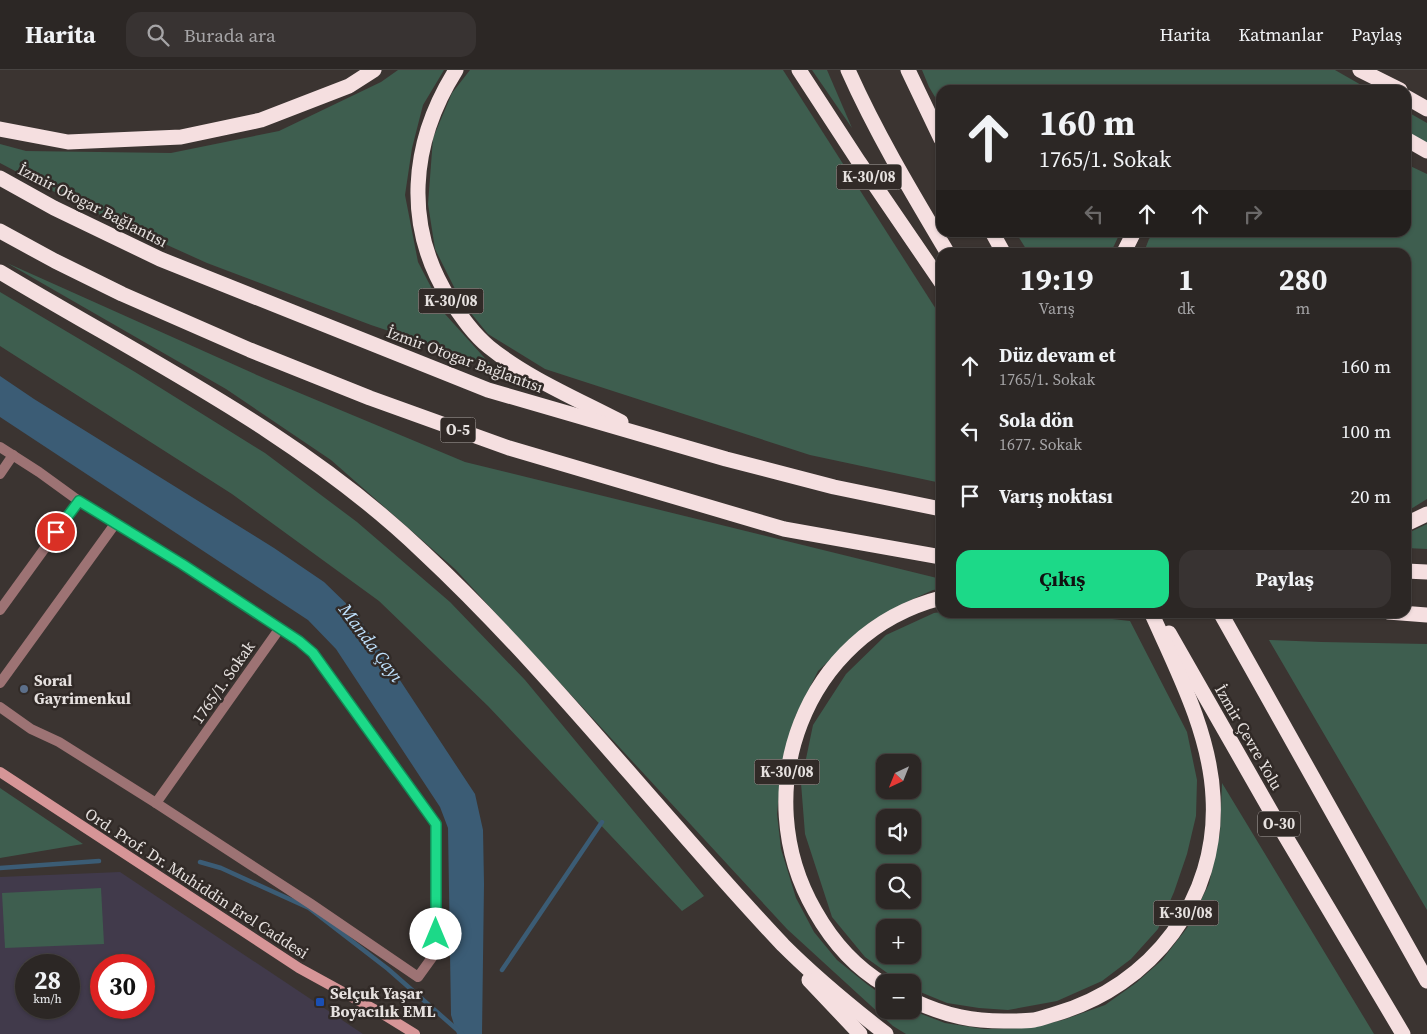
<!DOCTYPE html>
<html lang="tr">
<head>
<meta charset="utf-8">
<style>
	:root { --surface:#2c2725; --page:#383332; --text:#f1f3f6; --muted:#a6a5a7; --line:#484442; --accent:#1cd988 }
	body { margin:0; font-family:"Source Serif 4",serif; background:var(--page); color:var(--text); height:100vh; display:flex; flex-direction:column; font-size:19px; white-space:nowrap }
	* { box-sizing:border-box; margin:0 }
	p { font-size:16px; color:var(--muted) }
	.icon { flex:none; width:28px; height:28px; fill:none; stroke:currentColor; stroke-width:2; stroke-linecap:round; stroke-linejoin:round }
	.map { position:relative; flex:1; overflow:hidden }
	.panel { position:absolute; left:936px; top:178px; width:475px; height:370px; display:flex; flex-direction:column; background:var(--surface); border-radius:15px; box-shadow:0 1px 4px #0004,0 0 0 1px var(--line) }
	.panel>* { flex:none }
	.hud { position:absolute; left:936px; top:15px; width:475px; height:152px; border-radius:15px; box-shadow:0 1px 4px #0004,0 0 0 1px var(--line); background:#2c2725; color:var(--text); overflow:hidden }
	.needle { width:32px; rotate:223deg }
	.controls { position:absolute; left:876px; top:684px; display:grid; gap:10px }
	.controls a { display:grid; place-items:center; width:45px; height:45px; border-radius:10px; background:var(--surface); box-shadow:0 1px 4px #0004,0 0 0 1px var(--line); font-size:25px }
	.speed { position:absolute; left:15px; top:884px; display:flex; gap:10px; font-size:25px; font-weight:700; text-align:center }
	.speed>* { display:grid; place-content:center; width:65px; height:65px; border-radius:50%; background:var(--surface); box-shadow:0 1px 4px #0004,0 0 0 1px var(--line); line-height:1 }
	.speed small { font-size:12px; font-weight:400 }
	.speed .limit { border:8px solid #d22; background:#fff; color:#111 }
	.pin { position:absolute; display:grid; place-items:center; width:42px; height:42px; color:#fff; margin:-21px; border:2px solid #fff; border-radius:50%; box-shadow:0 1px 5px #0007 }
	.me { position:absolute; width:55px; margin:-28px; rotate:0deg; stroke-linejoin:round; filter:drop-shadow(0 0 4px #0008) }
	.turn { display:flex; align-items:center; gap:18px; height:105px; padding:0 20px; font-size:22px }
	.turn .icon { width:65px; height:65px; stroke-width:2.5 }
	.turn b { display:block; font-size:35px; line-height:42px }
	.lanes { display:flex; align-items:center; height:48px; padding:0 20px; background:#0003; justify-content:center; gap:25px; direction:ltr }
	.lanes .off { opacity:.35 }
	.eta { display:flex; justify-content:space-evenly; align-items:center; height:85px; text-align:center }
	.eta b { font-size:30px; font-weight:700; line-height:35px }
	.button { display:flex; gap:10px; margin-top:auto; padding:10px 20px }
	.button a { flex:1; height:58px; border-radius:15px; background:var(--accent); color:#111; font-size:20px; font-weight:700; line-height:58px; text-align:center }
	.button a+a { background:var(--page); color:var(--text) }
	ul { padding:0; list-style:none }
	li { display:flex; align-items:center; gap:15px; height:65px; padding:0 20px }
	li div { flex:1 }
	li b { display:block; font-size:19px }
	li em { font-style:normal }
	header { display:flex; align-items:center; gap:30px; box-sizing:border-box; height:70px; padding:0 25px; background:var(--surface); border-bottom:1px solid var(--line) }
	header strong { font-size:24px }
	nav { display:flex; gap:28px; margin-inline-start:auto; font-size:18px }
	.search { width:350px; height:45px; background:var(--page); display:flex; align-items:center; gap:12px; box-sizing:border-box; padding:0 18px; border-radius:15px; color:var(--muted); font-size:19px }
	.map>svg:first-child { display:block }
	.education { fill:#413a4b; fill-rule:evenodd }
	.green { fill:#3e5e4f; fill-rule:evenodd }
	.water { fill:#3b5c75 }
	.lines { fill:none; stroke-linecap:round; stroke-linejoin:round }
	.stream { stroke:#3b5c75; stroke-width:4.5 }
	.minor { stroke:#9d7374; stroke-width:10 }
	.secondary { stroke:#d69597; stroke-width:10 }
	.motorway { stroke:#f5dfe0; stroke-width:15 }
	.route-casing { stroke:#128d58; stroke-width:12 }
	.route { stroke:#1cd988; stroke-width:9 }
	.service-dot { fill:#5c6f8a; stroke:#312a27; stroke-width:2 }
	.transit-dot { fill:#1a4fb4; stroke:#312a27; stroke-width:2 }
	.labels { text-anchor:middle; stroke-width:5; stroke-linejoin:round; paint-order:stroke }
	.shield { fill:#312a27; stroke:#b0aaa8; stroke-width:1 }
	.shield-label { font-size:15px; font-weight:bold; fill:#e6e1df }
	.street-label { font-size:16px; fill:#e6e1df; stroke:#312a27 }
	.poi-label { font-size:16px; font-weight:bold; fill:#e6e1df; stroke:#312a27; text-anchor:start }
	.water-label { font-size:18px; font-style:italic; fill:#bfe1fd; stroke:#312a27 }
</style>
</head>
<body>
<header>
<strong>Harita</strong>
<div class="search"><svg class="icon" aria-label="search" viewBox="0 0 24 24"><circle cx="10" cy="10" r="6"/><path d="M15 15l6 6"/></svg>Burada ara</div>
<nav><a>Harita</a><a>Katmanlar</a><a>Paylaş</a></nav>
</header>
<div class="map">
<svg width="1427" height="964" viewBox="0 0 1427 964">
	<rect width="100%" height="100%" fill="#3b3431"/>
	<path class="education" d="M 120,802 L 363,964 L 0,964 L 0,807 ZM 26,895 L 69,895 L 69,938 L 26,938 ZM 101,895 L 144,895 L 144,938 L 101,938 Z"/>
	<g class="green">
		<polygon points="398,0 444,0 423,35 412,78 405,125 418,192 445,244 491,295 371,255 207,193 83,137 0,93 0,74 26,81 171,83 279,61 381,12"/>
		<polygon points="470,0 783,0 941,247 941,413 810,385 545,299 488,264 461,231 435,179 428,134 433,68 452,23"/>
		<polygon points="813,0 827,0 852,58 812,0"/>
		<polygon points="922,0 1335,0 1370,20 941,20 941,37 929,17"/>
		<polygon points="1406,41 1427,53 1427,73 1406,64"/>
		<polygon points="1406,94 1427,104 1427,429 1406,442 1406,182 1144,182 1149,169 1154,163 1406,162"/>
		<polygon points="1016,163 1120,163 1111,182 1028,182"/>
		<polygon points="7,193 266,309 465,392 941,509 941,519 933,520 911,530 869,553 818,601 795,647 782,694 777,744 781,779 796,828 814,862 837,890 868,915 885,927 885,940 911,940 945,953 984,959 1028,958 1063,950 1105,935 1136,913 1162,890 1187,858 1209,814 1220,763 1222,713 1374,964 906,964 893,956 787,859 455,499 331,390 226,319"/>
		<polygon points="0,222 135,302 265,383 357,452 450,532 525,610 704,826 682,841 488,636 379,531 232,424 0,276"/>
		<polygon points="1427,454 1427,479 1406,478 1406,464"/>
		<path d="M 941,542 L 1051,542 L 1130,551 L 1187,662 L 1197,710 L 1196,746 L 1187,784 L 1174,822 L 1158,859 L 1131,889 L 1102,911 L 1057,931 L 1008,940 L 979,938 L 947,933 L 913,919 L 912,912 L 900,912 L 865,887 L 832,847 L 805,764 L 801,713 L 813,655 L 846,604 L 886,565 L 934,543 ZM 912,692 L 912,720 L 885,720 L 885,692 ZM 885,748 L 912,748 L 912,775 L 885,775 ZM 885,802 L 912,802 L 912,830 L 885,830 ZM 885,858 L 912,858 L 912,885 L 885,885 Z"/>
		<polygon points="1269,570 1322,572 1427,574 1427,840"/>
		<polygon points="0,718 83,774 0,788"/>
		<polygon points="101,818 104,874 5,878 2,823"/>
	</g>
	<polygon class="water" points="0,306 34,329 274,478 324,512 355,542 475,724 483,760 484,814 482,964 457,964 451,945 448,758 440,737 336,579 308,550 0,347"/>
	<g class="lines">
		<g class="stream">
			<polyline points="200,792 221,798 309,838 388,899 462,964"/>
			<polyline points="0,798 99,791"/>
			<polyline points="502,900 602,752"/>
		</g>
		<g class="minor">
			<polyline points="0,377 39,402 79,431 182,494 299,571 313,583 436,754 436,882 418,907 311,834 156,733"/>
			<polyline points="0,404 13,385"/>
			<polyline points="0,540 79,431"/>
			<polyline points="0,613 115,454"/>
			<polyline points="0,637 31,659 59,672 156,733 280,558"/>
		</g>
		<polyline class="secondary" points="0,702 299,898 381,943 415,964"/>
		<g class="motorway">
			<path d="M 456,0 C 410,73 403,156 450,230 C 461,246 473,264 489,277 C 527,308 577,329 621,352"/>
			<polyline points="799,0 857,89 941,212"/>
			<path d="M 848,0 C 876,63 912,123 947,182"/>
			<polyline points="908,0 941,69"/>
			<polyline points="1360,0 1400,20"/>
			<polyline points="1406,27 1427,39"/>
			<polyline points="0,59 68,72 181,67 261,50 349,16 374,0"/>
			<polyline points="1406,69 1427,81"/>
			<polyline points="0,108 54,138 160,189 488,320 726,389 834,417 941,439"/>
			<polyline points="0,161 55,191 122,224 250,280 370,328 509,378 784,459 941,487"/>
			<polyline points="992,162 1003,182"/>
			<polyline points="1124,182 1134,162"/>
			<path d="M 0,202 C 145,289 300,364 423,482 C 514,567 594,663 676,756 C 711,796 746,836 783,875 C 815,907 850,936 886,964"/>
			<polyline points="1406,454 1427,444"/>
			<polyline points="1406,501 1427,502"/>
			<polyline points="1220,542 1427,911"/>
			<polyline points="1388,542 1427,545"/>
			<polyline points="1169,563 1277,752 1403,964"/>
			<polyline points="809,910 860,964"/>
			<path d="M 885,915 C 856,898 832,871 815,841 C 746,722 804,563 941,528"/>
			<path d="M 912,930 C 946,946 974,952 1011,951 C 1018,951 1026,951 1034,950 C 1041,949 1048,946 1055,944 C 1152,916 1219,829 1213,727 C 1210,663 1177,600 1151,542"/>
		</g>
	</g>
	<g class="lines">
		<g class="route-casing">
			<polyline id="route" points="56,462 79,431 182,494 299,571 313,583 436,754 436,864"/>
		</g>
		<use href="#route" class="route"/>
	</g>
	<circle class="service-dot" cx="24" cy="619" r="5"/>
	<rect class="transit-dot" x="315" y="927" width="10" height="10" rx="2.5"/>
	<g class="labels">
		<g class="shield">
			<rect x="836.5" y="94.5" width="65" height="25" rx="4"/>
			<rect x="418.5" y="218.5" width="65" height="25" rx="4"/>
			<rect x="440.5" y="347.5" width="35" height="25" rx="4"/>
			<rect x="754.5" y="689.5" width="65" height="25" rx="4"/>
			<rect x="1258" y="741.5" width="42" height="25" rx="4"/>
			<rect x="1153.5" y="830.5" width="65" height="25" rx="4"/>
		</g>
		<g class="shield-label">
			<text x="869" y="112">K-30/08</text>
			<text x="451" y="236">K-30/08</text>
			<text x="458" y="365">O-5</text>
			<text x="787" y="707">K-30/08</text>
			<text x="1279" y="759">O-30</text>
			<text x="1186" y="848">K-30/08</text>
		</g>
		<g class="street-label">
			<text transform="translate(93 135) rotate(27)" y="6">İzmir Otogar Bağlantısı</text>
			<text transform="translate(465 289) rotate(20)" y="6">İzmir Otogar Bağlantısı</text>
			<text transform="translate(223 612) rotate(-55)" y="6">1765/1. Sokak</text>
			<text transform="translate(1249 667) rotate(60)" y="6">İzmir Çevre Yolu</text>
			<text transform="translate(197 813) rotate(33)" y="6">Ord. Prof. Dr. Muhiddin Erel Caddesi</text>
		</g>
		<g class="poi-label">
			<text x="34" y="616">Soral<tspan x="34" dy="18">Gayrimenkul</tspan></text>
			<text x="330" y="929">Selçuk Yaşar<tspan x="330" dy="18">Boyacılık EML</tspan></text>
		</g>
		<g class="water-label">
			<text transform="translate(371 573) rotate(53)" y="6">Manda Çayı</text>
		</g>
	</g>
</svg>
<div class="controls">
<a><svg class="needle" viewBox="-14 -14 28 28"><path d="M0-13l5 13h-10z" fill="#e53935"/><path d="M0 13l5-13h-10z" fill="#a6a5a7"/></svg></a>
<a><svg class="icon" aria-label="sound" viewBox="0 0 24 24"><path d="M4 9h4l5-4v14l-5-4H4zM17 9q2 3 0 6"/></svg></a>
<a><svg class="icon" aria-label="search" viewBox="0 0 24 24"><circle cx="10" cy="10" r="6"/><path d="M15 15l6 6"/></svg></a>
<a>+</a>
<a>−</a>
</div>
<div class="speed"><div>28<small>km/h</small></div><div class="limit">30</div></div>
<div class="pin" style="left:56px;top:462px;background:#d93025"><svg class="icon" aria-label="arrive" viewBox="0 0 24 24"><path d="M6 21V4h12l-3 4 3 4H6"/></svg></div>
<svg class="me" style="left:436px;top:864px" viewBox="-20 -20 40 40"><circle r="19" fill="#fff"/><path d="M0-13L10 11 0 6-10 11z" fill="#1cd988"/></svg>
<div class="hud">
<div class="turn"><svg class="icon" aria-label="ahead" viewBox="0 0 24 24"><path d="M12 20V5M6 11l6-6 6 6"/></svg><div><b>160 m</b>1765/1. Sokak</div></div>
<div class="lanes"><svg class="icon off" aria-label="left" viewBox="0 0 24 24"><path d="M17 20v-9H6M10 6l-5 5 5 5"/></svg><svg class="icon" aria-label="ahead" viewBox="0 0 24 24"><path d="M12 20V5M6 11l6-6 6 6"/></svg><svg class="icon" aria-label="ahead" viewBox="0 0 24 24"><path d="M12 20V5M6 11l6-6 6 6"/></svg><svg class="icon off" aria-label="right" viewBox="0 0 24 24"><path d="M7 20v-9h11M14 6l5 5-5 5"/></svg></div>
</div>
<section class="panel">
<div class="eta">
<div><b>19:19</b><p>Varış</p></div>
<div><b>1</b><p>dk</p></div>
<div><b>280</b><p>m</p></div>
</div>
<ul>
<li><svg class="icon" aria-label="ahead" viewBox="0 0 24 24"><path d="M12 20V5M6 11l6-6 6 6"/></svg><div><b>Düz devam et</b><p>1765/1. Sokak</p></div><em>160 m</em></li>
<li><svg class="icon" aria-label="left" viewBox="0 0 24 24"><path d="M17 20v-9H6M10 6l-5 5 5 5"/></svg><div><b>Sola dön</b><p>1677. Sokak</p></div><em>100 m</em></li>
<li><svg class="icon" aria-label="arrive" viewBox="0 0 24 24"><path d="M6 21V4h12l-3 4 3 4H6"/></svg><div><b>Varış noktası</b></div><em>20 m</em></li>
</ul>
<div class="button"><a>Çıkış</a><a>Paylaş</a></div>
</section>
</div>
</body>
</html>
